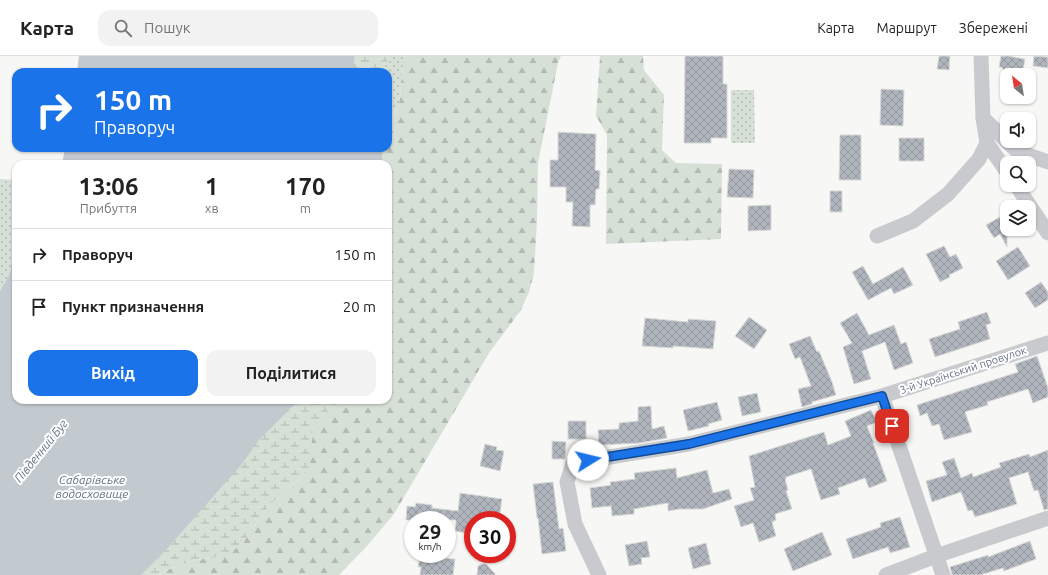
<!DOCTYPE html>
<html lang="uk">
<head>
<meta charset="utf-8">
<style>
	:root { --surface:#fff; --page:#f2f2f2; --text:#222; --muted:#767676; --line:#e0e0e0; --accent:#1a73e8 }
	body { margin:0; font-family:Ubuntu,sans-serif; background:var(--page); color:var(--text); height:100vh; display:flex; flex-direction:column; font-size:15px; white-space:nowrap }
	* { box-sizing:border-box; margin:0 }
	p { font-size:13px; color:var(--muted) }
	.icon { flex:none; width:22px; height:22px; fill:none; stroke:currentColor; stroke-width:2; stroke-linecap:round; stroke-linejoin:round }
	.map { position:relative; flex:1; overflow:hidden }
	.sheet { position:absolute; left:12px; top:104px; width:380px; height:244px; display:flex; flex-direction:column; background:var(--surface); border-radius:12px; box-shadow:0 1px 3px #0004 }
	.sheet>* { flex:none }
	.banner { position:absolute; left:12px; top:12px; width:380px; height:84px; border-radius:12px; box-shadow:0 1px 3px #0004; background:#1a73e8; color:#fff; overflow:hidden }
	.needle { width:26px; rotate:330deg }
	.fabs { position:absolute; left:1000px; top:12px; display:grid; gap:8px }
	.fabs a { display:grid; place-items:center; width:36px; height:36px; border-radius:8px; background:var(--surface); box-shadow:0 1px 3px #0004; font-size:20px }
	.speed { position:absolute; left:404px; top:455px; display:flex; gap:8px; font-size:20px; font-weight:700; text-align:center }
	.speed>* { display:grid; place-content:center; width:52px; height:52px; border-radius:50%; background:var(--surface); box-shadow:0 1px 3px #0004; line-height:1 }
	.speed small { font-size:10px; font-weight:400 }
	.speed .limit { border:6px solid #d22; background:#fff; color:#111 }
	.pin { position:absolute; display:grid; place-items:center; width:34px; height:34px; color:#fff; margin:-17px; border-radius:8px; box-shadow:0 2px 6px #0006 }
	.me { position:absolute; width:44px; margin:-22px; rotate:81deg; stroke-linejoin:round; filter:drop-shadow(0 0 3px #0008) }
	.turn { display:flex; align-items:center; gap:14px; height:84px; padding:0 16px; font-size:18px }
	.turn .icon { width:52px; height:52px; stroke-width:2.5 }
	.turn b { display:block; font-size:28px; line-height:34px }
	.eta { display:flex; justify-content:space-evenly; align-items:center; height:68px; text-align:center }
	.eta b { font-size:24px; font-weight:600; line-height:28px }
	.button { display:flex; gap:8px; margin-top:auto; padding:8px 16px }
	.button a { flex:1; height:46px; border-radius:12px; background:var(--accent); color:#fff; font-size:16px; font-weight:600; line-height:46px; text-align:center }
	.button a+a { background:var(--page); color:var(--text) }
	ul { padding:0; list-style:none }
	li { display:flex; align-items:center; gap:12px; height:52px; padding:0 16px; border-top:1px solid var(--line) }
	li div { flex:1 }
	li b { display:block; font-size:15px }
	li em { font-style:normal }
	header { display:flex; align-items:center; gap:24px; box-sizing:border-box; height:56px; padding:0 20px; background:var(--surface); border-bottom:1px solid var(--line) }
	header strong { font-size:19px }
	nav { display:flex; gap:22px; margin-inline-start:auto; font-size:14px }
	.search { width:280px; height:36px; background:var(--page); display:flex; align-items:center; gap:10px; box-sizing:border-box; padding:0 14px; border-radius:12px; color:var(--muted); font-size:15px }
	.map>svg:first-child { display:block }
	.grass { fill:url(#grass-dots) }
	.forest { fill:url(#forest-firs) }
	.wetland { fill:url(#wetland-marsh) }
	.water { fill:#c2c9cf }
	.building { fill:url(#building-cross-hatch); stroke:#d9d9d7 }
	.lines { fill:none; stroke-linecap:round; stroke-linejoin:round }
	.minor { stroke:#c8cace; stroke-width:15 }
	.route-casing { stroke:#114b97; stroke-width:10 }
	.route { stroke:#1a73e8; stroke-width:7 }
	.labels { text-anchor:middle; stroke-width:4; stroke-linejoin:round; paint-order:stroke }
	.street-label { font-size:11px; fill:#667187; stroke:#fff }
	.water-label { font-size:12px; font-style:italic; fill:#627383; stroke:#fff }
</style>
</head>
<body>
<header>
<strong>Карта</strong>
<div class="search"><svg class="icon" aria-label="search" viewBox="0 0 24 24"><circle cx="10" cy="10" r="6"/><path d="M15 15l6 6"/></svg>Пошук</div>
<nav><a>Карта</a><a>Маршрут</a><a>Збережені</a></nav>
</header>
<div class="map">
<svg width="1048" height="519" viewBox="0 0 1048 519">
	<defs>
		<pattern id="grass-dots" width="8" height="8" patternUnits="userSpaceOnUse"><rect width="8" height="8" fill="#d7e0d6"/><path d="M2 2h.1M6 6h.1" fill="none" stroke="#b2bab3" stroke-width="1.8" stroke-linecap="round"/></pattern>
		<pattern id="forest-firs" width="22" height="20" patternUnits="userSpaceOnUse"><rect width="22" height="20" fill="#d7e0d6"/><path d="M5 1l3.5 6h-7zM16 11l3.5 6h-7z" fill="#b2bab3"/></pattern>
		<pattern id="wetland-marsh" width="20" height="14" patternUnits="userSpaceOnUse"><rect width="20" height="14" fill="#d7e0d6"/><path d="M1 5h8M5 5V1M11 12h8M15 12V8" fill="none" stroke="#b2bab3"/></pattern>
		<pattern id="building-cross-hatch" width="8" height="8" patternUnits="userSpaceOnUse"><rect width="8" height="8" fill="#b0b5bd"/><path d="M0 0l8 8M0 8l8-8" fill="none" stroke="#93989f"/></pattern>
	</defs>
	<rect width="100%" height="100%" fill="#f7f8f5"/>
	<g class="grass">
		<polygon points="355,0 404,0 399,50 388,65 388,16 354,16"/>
		<polygon points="731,34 754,34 755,87 731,87"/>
		<polygon points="0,123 16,124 16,199 12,206 10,217 0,235"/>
	</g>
	<g class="forest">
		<polygon points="404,0 561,0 558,7 538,107 537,165 534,217 529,236 521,254 489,297 394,458 367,490 339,519 158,519 169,513 195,504 219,501 241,489 269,450 302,420 313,373 317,364 341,344 388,344 388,108 382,108 382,92 388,92 388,65 399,50"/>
		<polygon points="600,0 643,0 644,14 664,39 662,94 676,107 722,108 721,183 606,188 607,79 596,60"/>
	</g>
	<g class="wetland">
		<polygon points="355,0 389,0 383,16 354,16 354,5"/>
		<polygon points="239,344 341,344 317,365 313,373 310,410 302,420 269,450 241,489 231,496 219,501 195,504 169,513 158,519 88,519"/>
	</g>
	<g class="water">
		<polygon points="79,0 355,0 354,5 354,16 77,16"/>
		<polygon points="65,92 382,92 382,108 62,108"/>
		<polygon points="16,199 16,344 299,344 258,385 242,408 165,495 141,519 0,519 0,235 10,217 12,206"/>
	</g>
	<g class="building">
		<polygon points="685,0 723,0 723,28 727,28 727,82 711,82 711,87 684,87"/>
		<polygon points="939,0 950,0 949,14 937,13"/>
		<polygon points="1001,0 1008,0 1025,3 1022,19 1001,19 1003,12 999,11"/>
		<polygon points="1034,0 1048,1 1048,12 1033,10"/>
		<polygon points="881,33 904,34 903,70 880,69"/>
		<polygon points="558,76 596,78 595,114 600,115 599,133 596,133 595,149 590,149 590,171 572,170 573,146 566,146 566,131 550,131 550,104 558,104"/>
		<polygon points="840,79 861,79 861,124 839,124"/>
		<rect x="899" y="82" width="25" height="23"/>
		<polygon points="729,113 754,114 753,142 727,141"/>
		<rect x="830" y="135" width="12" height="21"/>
		<polygon points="771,149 771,174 748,175 748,150"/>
		<polygon points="1007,157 1007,191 1000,178 994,182 986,169"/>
		<polygon points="944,190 950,201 956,198 963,212 949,219 950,221 940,226 926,198"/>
		<polygon points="1018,191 1030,210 1008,224 996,205"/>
		<polygon points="863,210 873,228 903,211 913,229 894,238 891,232 868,244 852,216"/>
		<polygon points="1041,226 1048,236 1048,244 1035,252 1025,237"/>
		<polygon points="987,256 991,267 986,269 990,283 935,301 929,283 960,273 958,266"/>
		<polygon points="857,257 869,279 894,269 901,288 906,286 913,307 894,314 885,286 862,295 871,323 854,328 843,291 852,287 840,267"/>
		<polygon points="749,261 767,274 754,293 735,280"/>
		<polygon points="645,262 688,266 688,263 716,265 713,293 673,290 673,292 642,290"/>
		<polygon points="810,280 817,296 819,295 832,326 836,339 812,346 812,348 802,351 798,333 811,330 800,301 795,303 789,288"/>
		<polygon points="1037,300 1048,332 1048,341 1033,347 1028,333 987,346 988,349 965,356 972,376 944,384 939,368 932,370 927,357 920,360 917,349 1018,316 1015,308"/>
		<polygon points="757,337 761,356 742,360 738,341"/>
		<polygon points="717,346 722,364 708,368 709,370 688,375 683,354"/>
		<polygon points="651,350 652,373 664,370 667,382 640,387 599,389 598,374 619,373 619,367 638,365 638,351"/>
		<polygon points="871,354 877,366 867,370 874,387 873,387 887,425 869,432 865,422 838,432 840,438 821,444 811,413 786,421 786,423 785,423 788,434 786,435 792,453 775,458 776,464 772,466 776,480 759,486 753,467 741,471 734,450 754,444 750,432 755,431 749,400 824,376 828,389 851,380 845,365"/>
		<rect x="568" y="365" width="18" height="18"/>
		<polygon points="552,385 566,386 565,403 552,403"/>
		<polygon points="485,388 497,391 496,394 504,395 500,415 480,410"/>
		<polygon points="1048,394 1048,453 1044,454 1038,434 1034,435 1028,416 1009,422 1017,448 998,454 975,461 972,454 968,455 961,436 932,446 926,425 947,419 942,406 954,402 961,422 972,417 973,421 1001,411 999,407 1029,398 1030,401"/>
		<polygon points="676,412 677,422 707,414 713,437 729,433 732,443 703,453 680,453 668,455 668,447 634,453 634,458 612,460 611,450 592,452 590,432 611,429 610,426 635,423 634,417"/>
		<polygon points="553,426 559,473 563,472 566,495 542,498 538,462 537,462 533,428"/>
		<polygon points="460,437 502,443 499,464 473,464 473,478 455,475 456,464 406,464 407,450 415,451 416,447 432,449 432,452 458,455"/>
		<polygon points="900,461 910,491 890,497 888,491 853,503 846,483 881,471 880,467"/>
		<polygon points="822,476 832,499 793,515 784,493"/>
		<polygon points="647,485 650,501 641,502 642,508 629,510 625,489"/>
		<polygon points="1030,485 1036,503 1004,515 1003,512 980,519 952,519 950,511 988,499 988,501"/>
		<polygon points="706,487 711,508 693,513 688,492"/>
		<polygon points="423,500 427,500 431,504 439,505 442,502 455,503 453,519 420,519 421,511 418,511 420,502"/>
		<polygon points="482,508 486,508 496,519 477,519 478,510"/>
	</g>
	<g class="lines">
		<g class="minor">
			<polyline points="983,62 1017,95 1048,106"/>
			<polyline points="987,87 1007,116"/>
			<polyline points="1016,129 1048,177"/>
			<polyline points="877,180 913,165 948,138 979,103 987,87 983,62 981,0"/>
			<polyline points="882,340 943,519"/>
			<polyline points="599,519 575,468 567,426 573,407 689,388 882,340 1048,287"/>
			<polyline points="886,519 936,500 1048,462"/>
		</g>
	</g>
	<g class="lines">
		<g class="route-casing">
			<polyline id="route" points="588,404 689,388 882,340 892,370"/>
		</g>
		<use href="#route" class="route"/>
	</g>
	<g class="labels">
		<g class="street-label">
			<text transform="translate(963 314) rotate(-18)" y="4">3-й Український провулок</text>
		</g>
		<g class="water-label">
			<text transform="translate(41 395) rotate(-51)" y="4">Південний Буг</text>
			<text x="92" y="428">Сабарівське<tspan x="92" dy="14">водосховище</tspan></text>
		</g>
	</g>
</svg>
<div class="fabs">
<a><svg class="needle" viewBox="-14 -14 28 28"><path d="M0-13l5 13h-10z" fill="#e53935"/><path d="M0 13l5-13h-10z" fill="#767676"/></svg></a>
<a><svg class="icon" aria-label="sound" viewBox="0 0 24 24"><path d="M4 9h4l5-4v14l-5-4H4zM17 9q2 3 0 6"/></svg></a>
<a><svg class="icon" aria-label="search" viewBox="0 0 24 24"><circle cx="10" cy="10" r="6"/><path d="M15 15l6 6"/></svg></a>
<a><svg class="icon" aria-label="layers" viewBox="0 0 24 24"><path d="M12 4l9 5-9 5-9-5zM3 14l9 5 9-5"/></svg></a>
</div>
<div class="speed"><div>29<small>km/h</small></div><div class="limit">30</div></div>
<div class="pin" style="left:892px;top:370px;background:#d93025"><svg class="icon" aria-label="arrive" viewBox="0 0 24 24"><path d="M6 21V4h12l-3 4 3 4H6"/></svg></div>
<svg class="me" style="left:588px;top:404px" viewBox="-20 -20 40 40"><circle r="19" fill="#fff"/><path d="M0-13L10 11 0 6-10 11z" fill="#1a73e8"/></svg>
<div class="banner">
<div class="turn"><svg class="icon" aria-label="right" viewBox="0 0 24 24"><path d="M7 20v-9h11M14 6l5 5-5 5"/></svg><div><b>150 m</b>Праворуч</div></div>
</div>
<section class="sheet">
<div class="eta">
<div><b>13:06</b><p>Прибуття</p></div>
<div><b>1</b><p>хв</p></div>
<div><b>170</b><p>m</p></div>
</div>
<ul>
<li><svg class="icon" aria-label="right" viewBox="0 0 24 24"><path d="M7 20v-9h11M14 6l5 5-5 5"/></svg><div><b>Праворуч</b></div><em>150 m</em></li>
<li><svg class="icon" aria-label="arrive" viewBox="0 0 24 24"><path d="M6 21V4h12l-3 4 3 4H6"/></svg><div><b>Пункт призначення</b></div><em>20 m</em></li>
</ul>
<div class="button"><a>Вихід</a><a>Поділитися</a></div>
</section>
</div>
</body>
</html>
